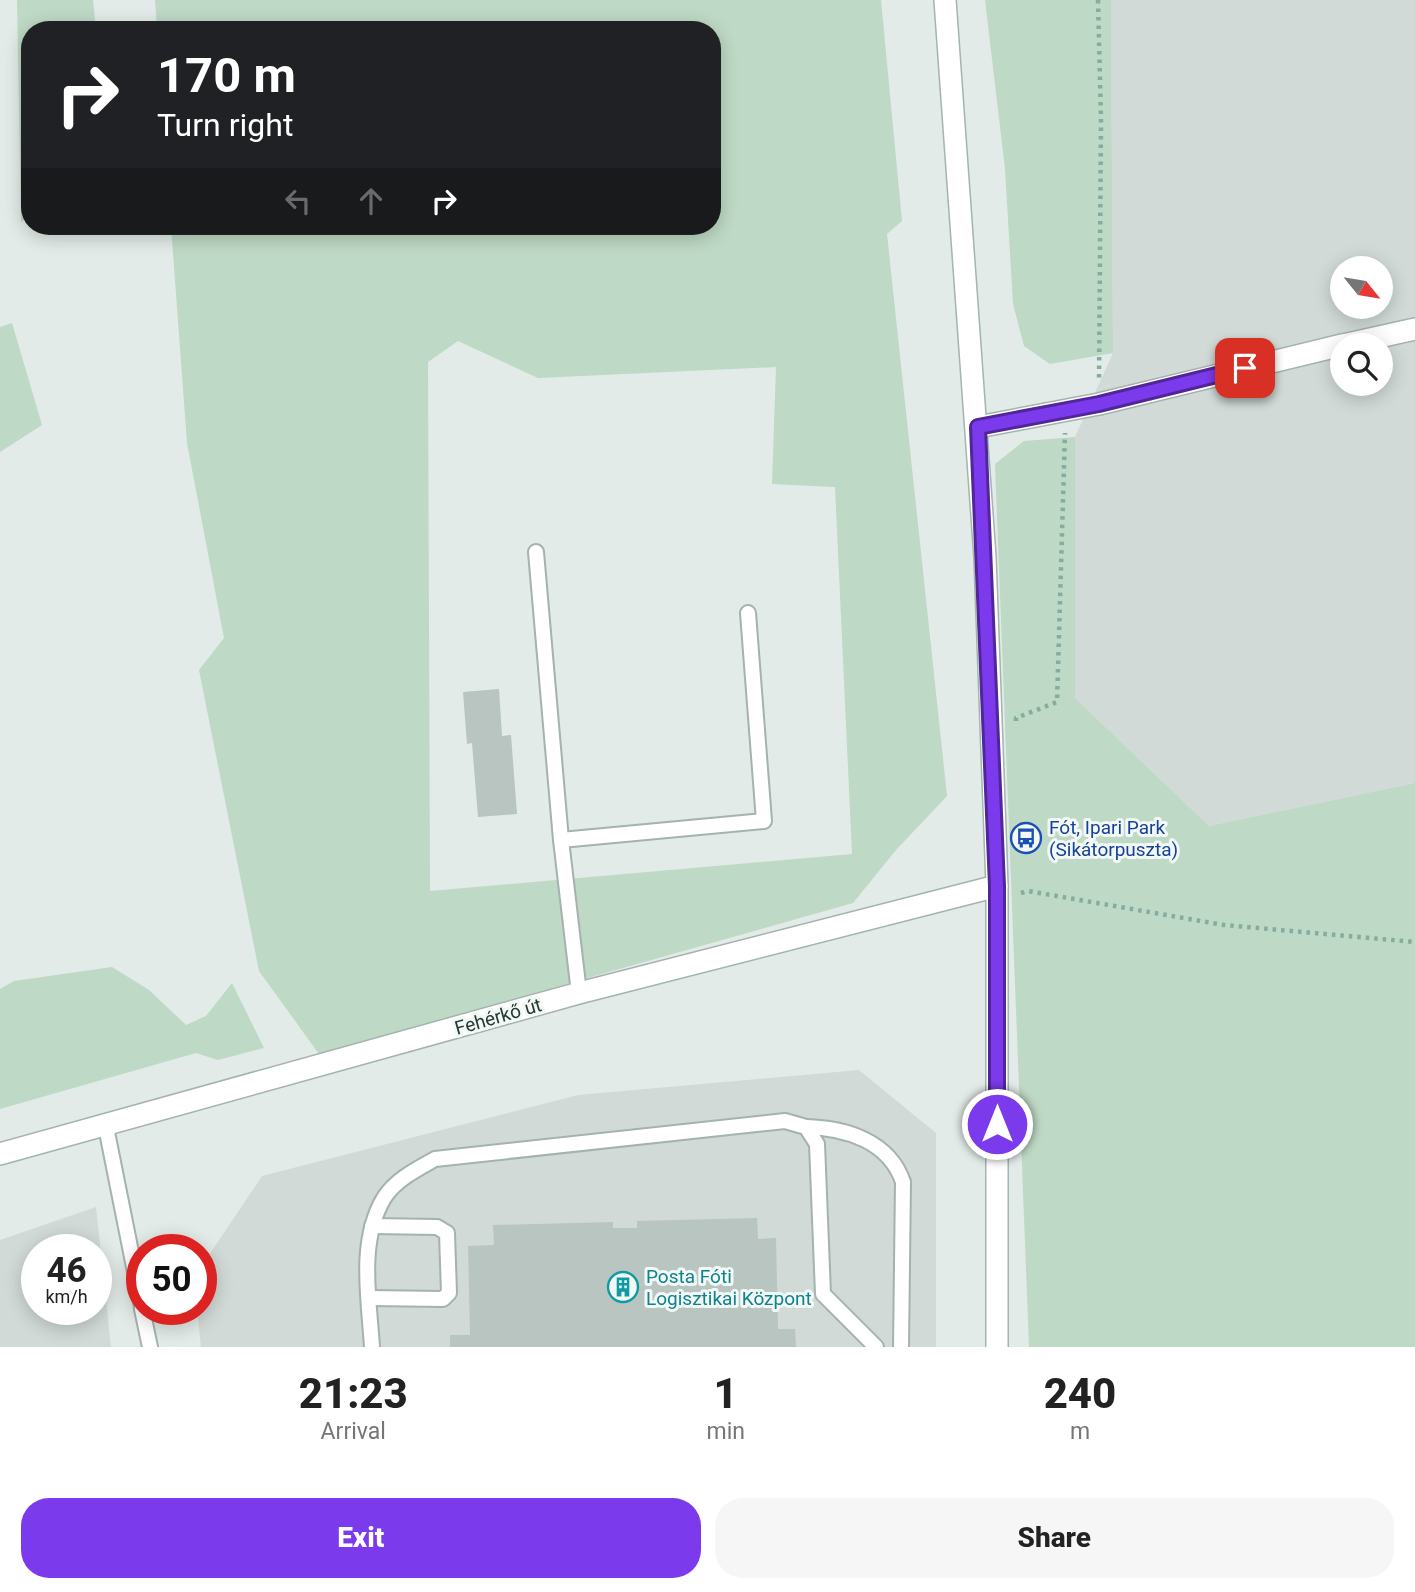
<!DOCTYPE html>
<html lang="en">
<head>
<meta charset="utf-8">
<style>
	:root { --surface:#fff; --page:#f6f6f6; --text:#222; --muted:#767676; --accent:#7c3aed }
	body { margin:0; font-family:Roboto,sans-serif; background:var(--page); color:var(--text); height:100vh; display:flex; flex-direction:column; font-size:26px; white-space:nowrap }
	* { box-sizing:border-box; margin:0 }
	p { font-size:23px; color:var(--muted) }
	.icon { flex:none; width:38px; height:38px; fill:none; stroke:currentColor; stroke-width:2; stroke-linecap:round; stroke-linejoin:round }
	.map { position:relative; height:1347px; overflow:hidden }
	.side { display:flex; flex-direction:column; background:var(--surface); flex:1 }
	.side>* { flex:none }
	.guide { position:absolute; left:21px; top:21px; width:700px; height:214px; border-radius:28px; box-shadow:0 4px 18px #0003; background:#202124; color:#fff; overflow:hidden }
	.needle { width:46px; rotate:120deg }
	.tools { position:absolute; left:1330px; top:256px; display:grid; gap:14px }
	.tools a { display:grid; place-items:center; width:63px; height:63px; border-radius:50%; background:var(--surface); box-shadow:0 4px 18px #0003; font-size:35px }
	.speed { position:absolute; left:21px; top:1234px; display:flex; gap:14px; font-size:35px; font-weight:700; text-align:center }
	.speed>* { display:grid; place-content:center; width:91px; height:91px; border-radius:50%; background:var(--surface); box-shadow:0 4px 18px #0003; line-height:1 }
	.speed small { font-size:18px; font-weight:400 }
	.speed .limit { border:10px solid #d22; background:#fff; color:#111 }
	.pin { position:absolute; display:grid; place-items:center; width:60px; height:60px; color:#fff; margin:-30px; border-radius:14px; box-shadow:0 4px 10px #0006 }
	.me { position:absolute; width:77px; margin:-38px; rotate:0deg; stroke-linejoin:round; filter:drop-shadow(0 0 5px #0008) }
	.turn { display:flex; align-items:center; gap:24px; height:147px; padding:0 21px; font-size:32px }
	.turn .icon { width:91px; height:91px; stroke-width:2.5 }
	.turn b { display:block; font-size:49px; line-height:60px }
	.lanes { display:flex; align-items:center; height:66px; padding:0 21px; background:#0003; justify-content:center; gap:35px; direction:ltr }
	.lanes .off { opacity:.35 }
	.eta { display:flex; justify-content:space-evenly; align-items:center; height:119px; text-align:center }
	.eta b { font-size:42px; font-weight:800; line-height:49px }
	.action { display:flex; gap:14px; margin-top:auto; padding:14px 21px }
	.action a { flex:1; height:80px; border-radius:28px; background:var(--accent); color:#fff; font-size:28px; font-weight:800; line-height:80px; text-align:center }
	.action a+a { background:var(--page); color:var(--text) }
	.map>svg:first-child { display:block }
	.built { fill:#d1dad6; fill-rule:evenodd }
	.green { fill:#bed9c5; fill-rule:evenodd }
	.building { fill:#b8c5c0 }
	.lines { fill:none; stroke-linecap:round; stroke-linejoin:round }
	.service-casing { stroke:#a5b2ae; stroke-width:18 }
	.minor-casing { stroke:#a5b2ae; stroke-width:24 }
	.tertiary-casing { stroke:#a5b2ae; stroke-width:24 }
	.secondary-casing { stroke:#a2b5ae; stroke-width:24 }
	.path { stroke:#86ab9f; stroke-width:4.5; stroke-dasharray:3.5 5; stroke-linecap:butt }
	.service { stroke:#fff; stroke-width:14 }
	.minor { stroke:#fff; stroke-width:21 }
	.tertiary { stroke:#fff; stroke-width:21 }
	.secondary { stroke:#fff; stroke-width:21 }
	.route-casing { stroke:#51269a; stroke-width:18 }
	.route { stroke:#7c3aed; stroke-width:12 }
	.labels { text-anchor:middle; stroke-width:6; stroke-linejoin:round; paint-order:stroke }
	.transit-label { font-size:19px; fill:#164399; stroke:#f3f8f5; text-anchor:start }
	.street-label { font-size:19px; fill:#243a34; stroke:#f3f8f5 }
	.culture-label { font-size:19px; fill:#0d838f; stroke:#f3f8f5; text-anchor:start }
</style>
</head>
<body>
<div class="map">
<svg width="1415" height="1347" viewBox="0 0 1415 1347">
	<rect width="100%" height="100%" fill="#e2ebe7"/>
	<g class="built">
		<path d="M 1111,0 L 1415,0 L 1415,783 L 1209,826 L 1075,698 L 1075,437 L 1113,353 ZM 1342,268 L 1381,268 L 1381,306 L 1342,306 ZM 1342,345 L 1381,345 L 1381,383 L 1342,383 Z"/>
		<polygon points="859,1070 936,1133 936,1347 201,1347 197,1309 201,1309 201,1267 262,1176 578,1095"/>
		<path d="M 96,1207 L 111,1347 L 0,1347 L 0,1240 ZM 37,1250 L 96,1250 L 96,1309 L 37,1309 Z"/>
	</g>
	<g class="green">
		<polygon points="17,0 93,0 96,30 30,30 30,217 21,222"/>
		<path d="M 155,0 L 881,0 L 902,221 L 887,234 L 947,796 L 896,850 L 853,903 L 319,1054 L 259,971 L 199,670 L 224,638 L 187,443 L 171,226 L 712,226 L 712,30 L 157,30 ZM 458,341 L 538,378 L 776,367 L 772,484 L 835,487 L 852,854 L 430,891 L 428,362 Z"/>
		<polygon points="985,0 1111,0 1113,353 1050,364 1024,346 1013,304 1005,169"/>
		<polygon points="12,323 42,425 0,452 0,327"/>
		<polygon points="1075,437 1075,698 1209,826 1415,783 1415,1347 1029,1347 995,464 1024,441"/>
		<polygon points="112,967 149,990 186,1025 206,1016 232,983 264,1048 218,1060 196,1053 0,1109 0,989 14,981"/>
	</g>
	<g class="building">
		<polygon points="499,689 502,736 511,735 517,814 478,817 472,743 467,744 463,692"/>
		<polygon points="757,1218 758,1239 776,1238 778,1329 795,1329 796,1347 450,1347 450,1335 470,1335 468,1246 494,1245 493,1225 613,1222 613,1228 637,1228 637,1221"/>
	</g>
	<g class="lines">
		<g class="service-casing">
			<g id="service">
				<polyline points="536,552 561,840 579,993"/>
				<polyline points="561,840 764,821 748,613"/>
				<polyline points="106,1127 142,1307"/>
				<path d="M 806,1127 C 846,1128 889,1141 903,1182 L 901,1347"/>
				<polyline points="369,1298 443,1299 449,1293 447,1233 437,1227 372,1226"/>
				<polyline points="142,1309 150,1347"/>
				<path d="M 372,1347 C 369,1299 358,1241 384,1198 C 395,1180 417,1169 435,1159 L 785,1121 L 806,1127 L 817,1144 L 823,1294 L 876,1347"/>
			</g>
		</g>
		<g class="minor-casing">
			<g id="minor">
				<polyline points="1343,345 1415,329"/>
				<polyline points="978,427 1099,404 1342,345"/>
			</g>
		</g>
		<g class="tertiary-casing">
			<polyline id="tertiary" points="0,1154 579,993 997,886"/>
		</g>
		<g class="secondary-casing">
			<polyline id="secondary" points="945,0 985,557 997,886 997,1347"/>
		</g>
		<g class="path">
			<polyline points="1098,0 1101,120 1099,381"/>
			<polyline points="1016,721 1016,718 1057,702 1065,433"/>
			<polyline points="1021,893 1028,891 1224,925 1415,942"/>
		</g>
		<use href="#service" class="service"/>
		<use href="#minor" class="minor"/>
		<use href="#tertiary" class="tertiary"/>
		<use href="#secondary" class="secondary"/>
	</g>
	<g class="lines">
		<g class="route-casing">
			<polyline id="route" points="997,1124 997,886 978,427 1099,404 1245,368"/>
		</g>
		<use href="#route" class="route"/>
	</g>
	<defs>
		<g id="bus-ring" transform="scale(1.575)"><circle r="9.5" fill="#f3f8f5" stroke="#1a4fb4" stroke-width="1.5"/><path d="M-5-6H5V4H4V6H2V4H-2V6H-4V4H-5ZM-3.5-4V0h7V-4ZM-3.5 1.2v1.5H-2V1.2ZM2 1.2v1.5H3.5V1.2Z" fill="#1a4fb4"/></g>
		<g id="building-ring" transform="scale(1.575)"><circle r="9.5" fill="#f3f8f5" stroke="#0f9aa8" stroke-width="1.5"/><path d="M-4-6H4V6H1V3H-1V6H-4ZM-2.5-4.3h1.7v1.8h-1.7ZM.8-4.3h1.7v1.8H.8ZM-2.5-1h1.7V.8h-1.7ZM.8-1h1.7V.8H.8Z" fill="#0f9aa8"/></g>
	</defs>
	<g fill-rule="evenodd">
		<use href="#bus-ring" x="1026" y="838"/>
		<use href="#building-ring" x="623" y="1287"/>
	</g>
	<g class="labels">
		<g class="transit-label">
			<text x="1049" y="834">Fót, Ipari Park<tspan x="1049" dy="22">(Sikátorpuszta)</tspan></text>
		</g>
		<g class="street-label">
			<text transform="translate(498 1016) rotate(-16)" y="7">Fehérkő út</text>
		</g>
		<g class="culture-label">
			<text x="646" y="1283">Posta Fóti<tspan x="646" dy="22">Logisztikai Központ</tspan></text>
		</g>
	</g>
</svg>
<div class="tools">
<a><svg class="needle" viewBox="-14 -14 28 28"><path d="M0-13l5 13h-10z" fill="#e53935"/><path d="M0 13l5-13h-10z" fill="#767676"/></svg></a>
<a><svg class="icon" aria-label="search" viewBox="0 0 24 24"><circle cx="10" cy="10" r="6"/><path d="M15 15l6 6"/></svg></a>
</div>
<div class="speed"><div>46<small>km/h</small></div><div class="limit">50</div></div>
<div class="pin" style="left:1245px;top:368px;background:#d93025"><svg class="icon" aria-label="arrive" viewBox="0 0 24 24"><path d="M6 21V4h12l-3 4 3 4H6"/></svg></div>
<svg class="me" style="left:997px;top:1124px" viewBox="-20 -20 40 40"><circle r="17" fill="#7c3aed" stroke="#fff" stroke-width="3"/><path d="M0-11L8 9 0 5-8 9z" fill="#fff"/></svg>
<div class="guide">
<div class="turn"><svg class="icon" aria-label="right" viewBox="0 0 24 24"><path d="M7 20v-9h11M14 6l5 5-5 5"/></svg><div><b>170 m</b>Turn right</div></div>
<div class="lanes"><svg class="icon off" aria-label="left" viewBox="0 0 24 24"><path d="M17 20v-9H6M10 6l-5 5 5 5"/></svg><svg class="icon off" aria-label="ahead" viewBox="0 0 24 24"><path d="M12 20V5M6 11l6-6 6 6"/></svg><svg class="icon" aria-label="right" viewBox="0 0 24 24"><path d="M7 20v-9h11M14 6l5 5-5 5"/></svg></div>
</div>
</div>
<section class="side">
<div class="eta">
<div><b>21:23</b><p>Arrival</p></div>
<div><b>1</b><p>min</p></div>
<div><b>240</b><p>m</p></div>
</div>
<div class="action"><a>Exit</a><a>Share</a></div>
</section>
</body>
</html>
